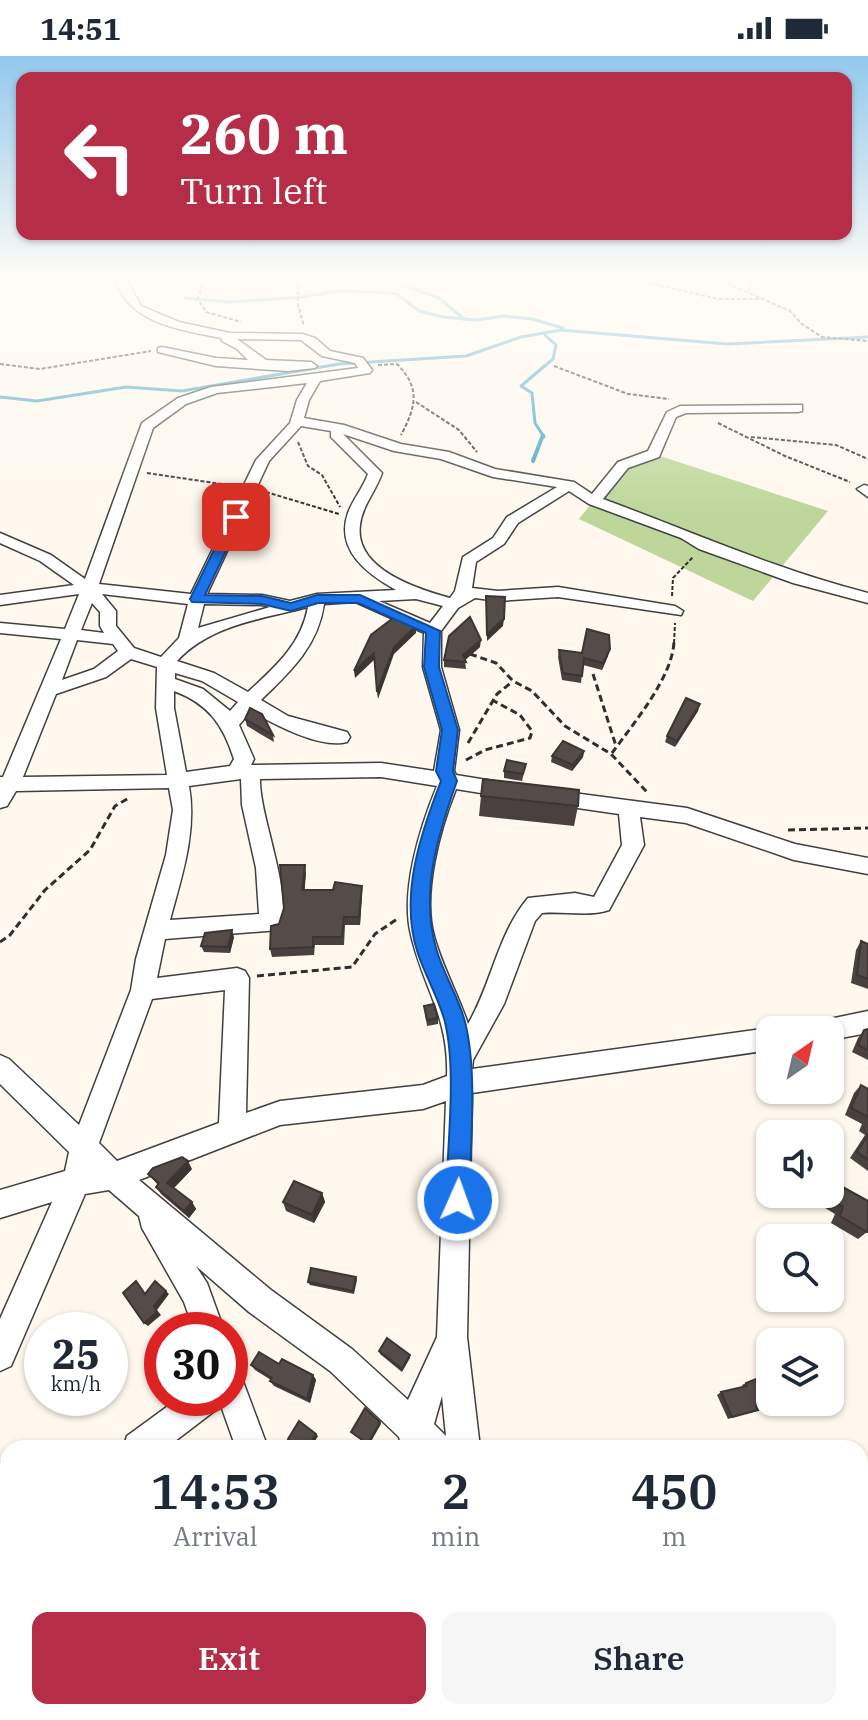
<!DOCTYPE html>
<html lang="en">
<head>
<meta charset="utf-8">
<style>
	:root { --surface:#fff; --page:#f6f6f7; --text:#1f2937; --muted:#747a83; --accent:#b52d47 }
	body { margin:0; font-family:"IBM Plex Serif",serif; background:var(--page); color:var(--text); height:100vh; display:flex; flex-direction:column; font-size:30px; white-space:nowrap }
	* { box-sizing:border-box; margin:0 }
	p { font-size:26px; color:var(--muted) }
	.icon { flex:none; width:44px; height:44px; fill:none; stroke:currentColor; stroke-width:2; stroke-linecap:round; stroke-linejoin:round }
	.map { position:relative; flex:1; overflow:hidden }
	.drawer { position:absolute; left:0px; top:1384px; width:868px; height:280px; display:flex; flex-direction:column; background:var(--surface); border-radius:24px 24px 0 0; box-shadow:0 2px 6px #0004 }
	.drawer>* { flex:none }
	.hud { position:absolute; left:16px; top:16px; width:836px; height:168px; border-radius:16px; box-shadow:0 2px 6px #0004; background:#b52d47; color:#fff; overflow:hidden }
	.needle { width:52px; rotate:34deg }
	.tools { position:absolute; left:756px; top:960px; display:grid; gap:16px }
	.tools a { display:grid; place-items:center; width:88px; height:88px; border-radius:16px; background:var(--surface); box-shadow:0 2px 6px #0004; font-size:40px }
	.speed { position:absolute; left:24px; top:1256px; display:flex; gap:16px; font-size:40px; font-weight:700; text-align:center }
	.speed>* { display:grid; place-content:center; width:104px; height:104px; border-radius:50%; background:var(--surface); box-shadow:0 2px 6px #0004; line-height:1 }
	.speed small { font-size:20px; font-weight:400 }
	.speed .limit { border:12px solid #d22; background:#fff; color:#111 }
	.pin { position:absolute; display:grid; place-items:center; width:68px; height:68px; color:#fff; margin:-34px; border-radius:16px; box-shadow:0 4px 12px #0006 }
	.me { position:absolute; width:88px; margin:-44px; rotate:2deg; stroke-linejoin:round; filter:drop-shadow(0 0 6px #0008) }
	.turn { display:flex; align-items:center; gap:28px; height:168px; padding:0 32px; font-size:36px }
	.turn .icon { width:104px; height:104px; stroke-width:2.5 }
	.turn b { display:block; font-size:56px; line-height:68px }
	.eta { display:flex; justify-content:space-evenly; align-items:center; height:136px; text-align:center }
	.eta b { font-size:48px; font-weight:600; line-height:56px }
	.primary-button { display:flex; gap:16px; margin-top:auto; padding:16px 32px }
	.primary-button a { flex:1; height:92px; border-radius:16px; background:var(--accent); color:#fff; font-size:32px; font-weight:600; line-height:92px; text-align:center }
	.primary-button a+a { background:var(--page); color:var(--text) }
	.status { display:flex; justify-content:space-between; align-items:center; height:56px; padding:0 40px; background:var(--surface); direction:ltr }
	.status svg { height:22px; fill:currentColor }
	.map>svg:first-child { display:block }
	.forest { fill:#bed699 }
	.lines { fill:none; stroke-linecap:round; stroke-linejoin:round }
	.stream-far1 { stroke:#40a4c5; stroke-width:3 }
	.stream { stroke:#40a4c5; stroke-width:4 }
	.minor-casing { stroke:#404040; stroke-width:3 }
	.path-far1 { stroke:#2f2f2f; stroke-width:2; stroke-dasharray:4 2; stroke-linecap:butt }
	.path { stroke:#2f2f2f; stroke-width:3; stroke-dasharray:7 4; stroke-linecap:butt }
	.minor { fill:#fff; fill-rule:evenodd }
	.wall { fill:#494140 }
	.shaded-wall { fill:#3c3534 }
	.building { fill:#554c4a; stroke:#3c3534; stroke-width:2 }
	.route { fill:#1a73e8; stroke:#114b97; stroke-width:2 }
</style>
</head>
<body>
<div class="status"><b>14:51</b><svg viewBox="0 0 49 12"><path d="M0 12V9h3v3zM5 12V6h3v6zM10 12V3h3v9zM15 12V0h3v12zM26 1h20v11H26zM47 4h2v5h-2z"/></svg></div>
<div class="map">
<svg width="868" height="1664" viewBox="0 0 868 1664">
	<rect width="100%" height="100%" fill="#fef8ee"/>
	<polygon class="forest" points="654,398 828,455 753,545 579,463 623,409"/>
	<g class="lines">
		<g class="stream-far1">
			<polyline points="386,223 439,242 464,263"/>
			<polyline points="185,242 229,246 304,241 335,235 378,236 397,238 419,255 443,261 476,264 504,260 532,263 563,272"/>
			<polyline points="0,341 37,345 126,331 182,335 339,308 466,300 521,281 561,274 727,288 868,281"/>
			<polyline points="544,381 535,367 532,337 521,330 553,303 556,289 545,279"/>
		</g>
		<polyline class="stream" points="533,405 543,379"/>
		<g class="minor-casing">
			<g id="minor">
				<path d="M 116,223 L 126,223 L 141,250 L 179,266 L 230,277 L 302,278 L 315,282 L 330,295 L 363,302 L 372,314 L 370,317 L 320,325 L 309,344 L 304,362 L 344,369 L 401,388 L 449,396 L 495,413 L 574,426 L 592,438 L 618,406 L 648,395 L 667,356 L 680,350 L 802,349 L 802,355 L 798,356 L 686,357 L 676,361 L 659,401 L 628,412 L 603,443 C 693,476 774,513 868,537 L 868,547 L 793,527 L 699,493 L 681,482 L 589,448 L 569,435 L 518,467 L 504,488 L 476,506 L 472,532 L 498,535 L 558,531 L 675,550 L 683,555 L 681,559 L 558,541 L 498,545 L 475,542 L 458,552 L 441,575 L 441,611 L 459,674 L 454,715 L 456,719 L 512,728 L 519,730 L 522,735 L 519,740 L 512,742 L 456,733 C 440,773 422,837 434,880 C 442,910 458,938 468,968 C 492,927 497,879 528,842 L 575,837 L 594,841 L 622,789 L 619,758 L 550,748 L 543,746 L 540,741 L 543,736 L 550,734 L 687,752 L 795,788 L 868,802 L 868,818 L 794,804 L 686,767 L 640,761 L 644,789 L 609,854 C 590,861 564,855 542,857 L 535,865 L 504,948 L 473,1004 L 472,1013 L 770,972 L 776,974 L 770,974 L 770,994 L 472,1037 L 467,1281 L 480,1392 L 402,1392 L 399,1381 L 330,1315 L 249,1256 L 196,1210 L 207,1227 L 224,1274 L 194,1274 L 184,1246 L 142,1172 L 139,1160 L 109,1134 L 85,1138 L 11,1310 L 0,1315 L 0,1263 L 52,1146 L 0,1162 L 0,1134 L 65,1115 L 69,1096 L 0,1028 L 0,999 L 9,1003 L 79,1069 L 131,934 L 136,903 L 166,799 L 173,754 L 169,732 L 16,735 L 7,750 L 0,752 L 0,721 L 3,721 L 61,583 L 0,577 L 0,567 L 65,573 L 79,538 L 0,549 L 0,539 L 74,529 L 40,505 L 0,487 L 0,477 L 51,499 L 85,523 L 142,367 L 178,342 L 211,331 L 358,312 L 355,307 L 322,300 L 301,284 L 237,283 L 266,304 L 311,306 L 317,310 L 315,312 L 288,315 L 216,310 L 158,296 L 158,292 L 162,291 L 216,302 L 248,304 L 237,293 L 222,285 L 221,282 C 183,274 127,268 116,223 ZM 307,327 L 297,344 L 290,367 L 256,404 L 191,538 L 99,528 L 153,372 L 186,348 L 217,337 ZM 301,370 L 331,375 L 331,381 L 368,418 C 363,432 353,443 348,457 C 335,494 367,518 396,534 L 317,538 L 290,545 L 262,539 L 207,538 L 269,405 ZM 343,378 L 394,395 L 441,403 L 493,421 L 557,431 L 507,461 L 493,482 L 463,501 L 455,535 L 450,542 C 417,533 354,513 360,469 C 362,450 376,435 382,417 ZM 102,538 L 188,548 L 179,582 L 161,601 L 134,592 L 116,570 L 116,555 ZM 416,543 L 443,550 L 430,567 L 379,545 ZM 355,546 L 424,577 L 423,611 L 441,674 L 434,715 L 381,707 L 251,709 L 254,703 L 239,669 L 251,655 C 274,668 320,693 347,686 L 350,681 L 347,676 L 288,660 L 261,644 C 291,615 318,590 324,548 ZM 92,547 L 100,556 L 100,570 L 104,577 L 81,574 ZM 204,548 L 262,549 L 270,551 L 198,572 ZM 308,551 C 301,589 275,611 248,636 L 214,617 L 177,605 C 210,569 261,563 308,551 ZM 77,584 L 113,588 L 118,595 L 94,613 L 62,624 ZM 131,603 L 157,611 L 156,652 L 167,719 L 23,721 L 56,638 L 106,621 ZM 175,617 L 202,625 L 238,646 L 230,655 L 203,633 L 175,623 ZM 174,635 C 209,648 223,669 234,703 L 230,710 L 186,716 L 174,652 ZM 381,721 L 437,730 C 420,771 400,835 411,879 C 423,932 449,960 447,1020 L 423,1029 L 280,1045 L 246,1057 L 249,922 L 245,915 L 237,912 L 157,922 L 165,883 L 279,874 C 295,842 259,761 260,723 ZM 241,723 L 242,749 L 256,812 L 259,858 L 170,864 C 182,819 197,776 189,730 ZM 225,934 L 219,1067 L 117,1105 L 99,1087 L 152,943 ZM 446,1045 L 437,1281 L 408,1344 L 352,1293 L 271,1234 L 139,1124 L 280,1069 L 423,1053 ZM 442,1340 L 446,1380 L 434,1368 Z"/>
				<polygon points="864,429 868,430 868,441 857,433"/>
				<polygon points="868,955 868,977 830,984 830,974 812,974 815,966"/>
				<polygon points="230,1315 241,1320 268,1392 236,1392 220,1347 217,1353 166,1392 123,1392 127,1380 179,1342 230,1342"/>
				<polygon points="0,1407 8,1409 8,1443 0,1441"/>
				<polygon points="868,1505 868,1541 860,1544 860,1508"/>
				<polygon points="314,1656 354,1656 357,1664 317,1664"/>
				<polygon points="690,1656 729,1656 732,1664 693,1664"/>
			</g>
		</g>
		<g class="path-far1">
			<polyline points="204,223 198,243 206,256 241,266"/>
			<polyline points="298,223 298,249 304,270"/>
			<polyline points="631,223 718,243 762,243"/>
			<polyline points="717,223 790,255 802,268 822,281 868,285"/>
			<polyline points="749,235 750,226 756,223"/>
			<polyline points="0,308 40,313 151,295"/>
			<path d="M 378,309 L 397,308 C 421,332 416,351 401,379"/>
			<polyline points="554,310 628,338 669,343"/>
			<polyline points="416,346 459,374 477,396"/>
			<polyline points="718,367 785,400 850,426"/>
			<polyline points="751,381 836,389 868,403"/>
			<polyline points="298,386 308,410 322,419 340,451"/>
			<polyline points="147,417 235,430"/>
			<polyline points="266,436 339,458"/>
			<polyline points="672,540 673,522 693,501"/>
			<polyline points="674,587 675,567"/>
		</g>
		<g class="path">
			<polyline points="470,598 496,607 513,625 532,635 565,670 611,698 647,736"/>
			<polyline points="593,618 616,690"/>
			<polyline points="468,687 497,638 512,626"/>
			<path d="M 612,697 C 633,668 673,621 674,585"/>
			<polyline points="466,704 485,694 530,682 532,675 520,659 494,645"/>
			<polyline points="788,774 868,772"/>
			<polyline points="0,886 10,879 45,834 90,794 115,750 129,742"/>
			<polyline points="257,920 352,911 375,878 397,863"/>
		</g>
		<use href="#minor" class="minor"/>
	</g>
	<g class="wall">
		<polygon points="480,591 465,604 466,613 444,611 444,604"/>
		<polygon points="559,594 582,597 608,600 602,614 583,609 581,627 562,624 558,601"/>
		<polygon points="698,655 675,691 665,686 667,680"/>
		<polygon points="245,663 273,679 274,686 247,670"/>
		<polygon points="584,695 583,701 572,715 551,706 552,700"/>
		<polygon points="526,708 522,725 504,722 504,715"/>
		<polygon points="481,740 578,750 574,770 479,760"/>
		<polygon points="306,817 304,834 333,834 362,830 362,838 360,869 345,869 344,889 315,889 314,899 272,901 270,893 279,868"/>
		<polygon points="234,881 230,897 204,896 201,890"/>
		<polygon points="861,885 868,888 868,933 851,927 856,894"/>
		<polygon points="424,950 438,962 438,968 427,970"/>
		<polygon points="868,973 868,1004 852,996 858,982 864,974"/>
		<polygon points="861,1029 868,1033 868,1115 850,1102 865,1079 859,1075 862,1068 845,1059 854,1037"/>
		<polygon points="798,1034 816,1034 815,1042 811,1047 796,1039"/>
		<polygon points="192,1113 174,1132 192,1146 196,1153 189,1162 161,1138 156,1131 158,1129 148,1118"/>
		<polygon points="322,1137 325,1146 314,1167 286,1155 283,1146"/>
		<polygon points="815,1138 830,1138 867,1176 858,1183 831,1167 835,1158 812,1144"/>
		<polygon points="356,1221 357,1224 354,1238 310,1229 308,1226"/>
		<polygon points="379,1295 410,1299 410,1302 402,1316 380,1298"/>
		<polygon points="279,1308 313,1319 316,1324 310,1347 274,1330 270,1325 271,1324 255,1314 251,1309"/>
		<polygon points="746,1327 758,1354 728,1363 717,1339 721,1336 743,1331 742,1329"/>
		<polygon points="862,1621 868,1623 868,1664 761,1664 763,1656 860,1656 860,1627"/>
	</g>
	<g class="shaded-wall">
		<polygon points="504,563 503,570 487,585 487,578"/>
		<polygon points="416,570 416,577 394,598 378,643 377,636 394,591"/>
		<polygon points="481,584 480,591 463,606 463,599"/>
		<polygon points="610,593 608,600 602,614 603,607"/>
		<polygon points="374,597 374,604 355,622 354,615"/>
		<polygon points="700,648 698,655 675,691 677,685"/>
		<polygon points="584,695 583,701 572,715 573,709"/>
		<polygon points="305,809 306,817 304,842 302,834"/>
		<polygon points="362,830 362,838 360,869 359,861"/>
		<polygon points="232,874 234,881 230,897 228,891"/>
		<polygon points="188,1105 192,1113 172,1134 167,1127"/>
		<polygon points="322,1137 325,1146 314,1167 312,1159"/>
		<polygon points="192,1146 196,1153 189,1162 184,1155"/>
		<polygon points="166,1235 169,1238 157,1254 161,1259 148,1270 144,1267 154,1250"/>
		<polygon points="313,1319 316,1324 310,1347 307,1343"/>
		<polygon points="380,1366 381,1368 369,1389 368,1388"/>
		<polygon points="316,1378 318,1380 311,1392 308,1392"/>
	</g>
	<g class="building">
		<polygon points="486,540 505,541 504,563 487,578"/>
		<polygon points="470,561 481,584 463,599 466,606 444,604 449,580"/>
		<polygon points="393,562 416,570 394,591 377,636 374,597 354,615 371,579"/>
		<polygon points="587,573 609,579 610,593 603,607 584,602 582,620 563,617 559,594 582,597"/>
		<polygon points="686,642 700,648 677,685 667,680"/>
		<polygon points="250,652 262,658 273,679 245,663"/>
		<polygon points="563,685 584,695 573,709 552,700"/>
		<polygon points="507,704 526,708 523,718 504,715"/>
		<polygon points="483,723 579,734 578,750 481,740"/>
		<polygon points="280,809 305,809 302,834 333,834 335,826 362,830 359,861 344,861 342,881 313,881 313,891 270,893 271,870 279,868 284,852"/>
		<polygon points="232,874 228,891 201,890 205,877"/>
		<polygon points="861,885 868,888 868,923 857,919"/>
		<polygon points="434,948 438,962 427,964 424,950"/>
		<polygon points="868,973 868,994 858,989 864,974"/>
		<polygon points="861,1029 868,1033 868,1061 851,1052"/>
		<polygon points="800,1034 816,1034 815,1042"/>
		<polygon points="868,1079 868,1104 857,1096"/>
		<polygon points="182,1101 188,1105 167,1127 192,1146 184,1155 156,1131 159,1127 148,1118 153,1112"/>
		<polygon points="830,1124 868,1145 868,1172 867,1176 840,1160 843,1151 822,1138 830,1138"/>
		<polygon points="294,1125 322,1137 312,1159 283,1146"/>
		<polygon points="311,1212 356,1221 353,1235 308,1226"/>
		<polygon points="136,1225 145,1238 155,1225 166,1235 154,1250 157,1256 144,1267 123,1237"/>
		<polygon points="387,1282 410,1299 402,1313 379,1295"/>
		<polygon points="259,1296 279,1308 282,1303 313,1319 307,1343 270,1325 272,1322 251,1309"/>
		<polygon points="153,1308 162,1308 162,1327 149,1327"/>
		<polygon points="761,1321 770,1341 770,1345 756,1350 758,1354 732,1361 721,1336 747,1330 746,1327"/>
		<polygon points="365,1352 380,1366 368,1388 351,1376"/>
		<polygon points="299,1365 316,1378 308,1392 298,1392 288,1383"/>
		<polygon points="767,1387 769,1392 757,1392"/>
		<polygon points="868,1420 868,1439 860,1441 860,1421"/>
		<polygon points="860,1637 868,1646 868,1664 798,1664 794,1659 793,1664 771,1664 774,1656 860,1656"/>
		<polygon points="283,1656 293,1656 284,1661"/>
		<polygon points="443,1656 479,1656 478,1664 465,1664"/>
		<polygon points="591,1656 656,1656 662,1661 660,1664 599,1664"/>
	</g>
	<linearGradient id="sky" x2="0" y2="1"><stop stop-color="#93c8ec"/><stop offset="0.49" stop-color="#fffcf7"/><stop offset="1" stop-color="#fffcf7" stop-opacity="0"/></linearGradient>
	<rect width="868" height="456" fill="url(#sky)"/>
	<path class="route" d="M 236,457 L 242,461 L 205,539 L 262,540 L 291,547 L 317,539 L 360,539 L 440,575 L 439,611 L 458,674 L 453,715 L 457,725 C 438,778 420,836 436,892 C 443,918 459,941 465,966 C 478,1017 470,1091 469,1144 L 466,1152 L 458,1156 L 449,1152 L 446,1144 C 447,1091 457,1017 445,966 C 439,943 426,921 418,898 C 399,841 420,779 441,725 L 436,715 L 442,674 L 424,611 L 426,577 L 358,547 L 318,547 L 291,555 L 262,548 L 192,546 L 190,543 L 230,461 Z"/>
</svg>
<div class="tools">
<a><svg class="needle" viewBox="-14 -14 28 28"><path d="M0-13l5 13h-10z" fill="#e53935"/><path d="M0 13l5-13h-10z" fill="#747a83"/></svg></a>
<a><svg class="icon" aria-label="sound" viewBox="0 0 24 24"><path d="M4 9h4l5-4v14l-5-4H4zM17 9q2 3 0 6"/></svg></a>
<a><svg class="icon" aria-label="search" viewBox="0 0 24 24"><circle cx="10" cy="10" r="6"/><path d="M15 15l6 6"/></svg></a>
<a><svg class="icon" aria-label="layers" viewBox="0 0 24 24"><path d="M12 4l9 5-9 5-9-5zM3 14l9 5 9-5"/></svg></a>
</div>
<div class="speed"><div>25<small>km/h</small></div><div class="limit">30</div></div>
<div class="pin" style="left:236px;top:461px;background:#d93025"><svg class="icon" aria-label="arrive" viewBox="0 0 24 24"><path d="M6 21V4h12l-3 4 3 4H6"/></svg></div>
<svg class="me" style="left:458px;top:1144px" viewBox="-20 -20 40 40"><circle r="17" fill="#1a73e8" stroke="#fff" stroke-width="3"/><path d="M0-11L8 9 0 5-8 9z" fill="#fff"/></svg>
<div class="hud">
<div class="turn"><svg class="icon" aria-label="left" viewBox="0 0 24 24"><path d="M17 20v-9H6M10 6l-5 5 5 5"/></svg><div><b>260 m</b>Turn left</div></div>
</div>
<section class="drawer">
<div class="eta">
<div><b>14:53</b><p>Arrival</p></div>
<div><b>2</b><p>min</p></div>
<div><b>450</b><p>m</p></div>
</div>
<div class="primary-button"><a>Exit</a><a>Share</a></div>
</section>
</div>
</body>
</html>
